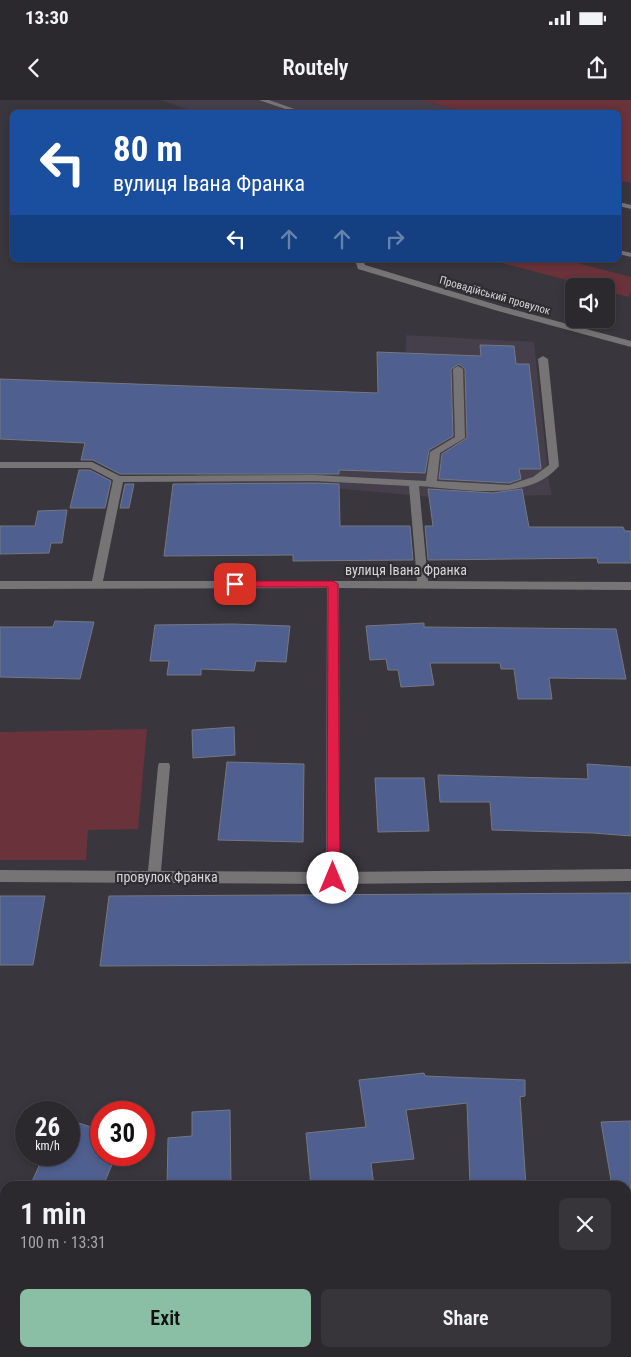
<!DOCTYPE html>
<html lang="en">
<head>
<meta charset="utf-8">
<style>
	:root { --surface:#2b282e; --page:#37343a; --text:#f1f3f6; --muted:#a6a6aa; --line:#47444a; --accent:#8abfa5 }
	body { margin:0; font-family:"Roboto Condensed",sans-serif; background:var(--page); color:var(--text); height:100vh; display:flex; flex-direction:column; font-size:19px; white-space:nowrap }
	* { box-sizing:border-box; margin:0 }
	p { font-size:16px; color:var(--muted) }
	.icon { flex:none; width:28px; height:28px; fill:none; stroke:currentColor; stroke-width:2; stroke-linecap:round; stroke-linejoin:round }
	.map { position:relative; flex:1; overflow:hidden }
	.panel { position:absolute; left:0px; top:1081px; width:631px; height:176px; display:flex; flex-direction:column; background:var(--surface); border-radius:15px 15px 0 0; box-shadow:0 2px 8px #0003,0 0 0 1px var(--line) }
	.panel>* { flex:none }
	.guide { position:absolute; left:10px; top:10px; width:611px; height:152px; border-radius:8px; box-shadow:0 2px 8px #0003,0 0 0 1px var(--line); background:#1a4fa0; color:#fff; overflow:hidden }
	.fabs { position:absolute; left:565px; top:178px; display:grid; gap:10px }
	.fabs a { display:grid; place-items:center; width:50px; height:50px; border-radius:8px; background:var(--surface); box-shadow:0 2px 8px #0003,0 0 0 1px var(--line); font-size:25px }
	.speed { position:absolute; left:15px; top:1001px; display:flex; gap:10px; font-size:25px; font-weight:700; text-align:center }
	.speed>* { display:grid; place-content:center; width:65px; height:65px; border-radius:50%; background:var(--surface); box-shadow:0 2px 8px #0003,0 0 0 1px var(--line); line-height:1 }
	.speed small { font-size:12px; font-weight:400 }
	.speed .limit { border:8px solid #d22; background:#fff; color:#111 }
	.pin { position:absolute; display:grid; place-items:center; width:42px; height:42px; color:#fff; margin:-21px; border-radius:10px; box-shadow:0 2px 8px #0006 }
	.me { position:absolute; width:55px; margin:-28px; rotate:0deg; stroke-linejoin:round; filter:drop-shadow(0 0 4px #0008) }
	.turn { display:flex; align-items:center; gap:18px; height:105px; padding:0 20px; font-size:22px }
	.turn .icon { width:65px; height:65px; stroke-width:2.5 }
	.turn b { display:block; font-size:35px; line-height:42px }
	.lanes { display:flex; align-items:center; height:48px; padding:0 20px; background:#0003; justify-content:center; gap:25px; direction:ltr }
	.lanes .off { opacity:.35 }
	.round { display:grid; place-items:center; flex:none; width:52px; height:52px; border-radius:8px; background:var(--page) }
	.head { display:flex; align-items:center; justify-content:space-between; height:85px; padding:0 20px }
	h1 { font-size:30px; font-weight:600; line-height:38px }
	.cta { display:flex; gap:10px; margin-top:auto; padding:10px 20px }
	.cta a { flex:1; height:58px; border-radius:8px; background:var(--accent); color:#111; font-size:20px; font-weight:600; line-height:58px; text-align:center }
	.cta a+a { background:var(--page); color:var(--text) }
	.status { display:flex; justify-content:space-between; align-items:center; height:35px; padding:0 25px; background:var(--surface); direction:ltr }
	.status svg { height:14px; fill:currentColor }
	header { display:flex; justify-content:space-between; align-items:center; height:65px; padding:0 20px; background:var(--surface); font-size:22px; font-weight:600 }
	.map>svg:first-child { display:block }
	.built { fill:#443f4b }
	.green { fill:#6a323b }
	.building { fill:#4f6090; stroke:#75787f }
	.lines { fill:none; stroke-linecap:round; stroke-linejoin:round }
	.minor { fill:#777476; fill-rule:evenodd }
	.route { fill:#e11d48; stroke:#92132f }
	.labels { text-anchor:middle; stroke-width:4.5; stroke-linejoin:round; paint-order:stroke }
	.far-street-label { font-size:11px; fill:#d8d6da; stroke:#2f2c32 }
	.street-label { font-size:14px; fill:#d8d6da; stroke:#2f2c32 }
</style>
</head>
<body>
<div class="status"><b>13:30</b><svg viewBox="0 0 49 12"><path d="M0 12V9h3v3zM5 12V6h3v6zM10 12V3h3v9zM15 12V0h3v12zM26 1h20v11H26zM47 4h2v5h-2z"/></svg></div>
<header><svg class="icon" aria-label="back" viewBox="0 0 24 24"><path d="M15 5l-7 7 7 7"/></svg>Routely<svg class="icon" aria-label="share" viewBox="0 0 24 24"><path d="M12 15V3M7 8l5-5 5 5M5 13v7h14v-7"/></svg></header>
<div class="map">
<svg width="631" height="1257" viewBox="0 0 631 1257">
	<rect width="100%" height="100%" fill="#39363d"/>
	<g class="built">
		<polygon points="161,0 421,0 466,12 195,12"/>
		<polygon points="406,235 534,242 549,382 552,395 430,397 311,386 195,386 205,325 405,294"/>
	</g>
	<g class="green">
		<polygon points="421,0 631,0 631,83 619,80 619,12 466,12"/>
		<polygon points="491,160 565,160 631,177 631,193 628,197 606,191 606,186 589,186"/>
		<polygon points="147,629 138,729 88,730 86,760 0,760 0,632"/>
	</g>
	<g class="building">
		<polygon points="480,245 514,246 516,264 529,264 541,369 519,369 521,379 509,383 439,379 442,354 467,338 465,269 459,264 451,269 453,336 429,350 425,373 339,370 339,374 120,374 93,360 81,360 85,343 0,339 0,279 378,293 377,252 481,256"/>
		<polygon points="79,370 90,370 111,381 105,408 70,408"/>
		<polygon points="315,383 339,384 340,426 410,426 413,460 293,461 293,455 164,456 173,384"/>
		<polygon points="125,384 134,384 129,408 120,408"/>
		<polygon points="428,389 493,393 522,389 529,427 623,427 625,431 631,431 631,463 598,463 597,458 428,460 425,426 433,426"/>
		<polygon points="67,410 62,443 51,443 49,453 0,454 0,426 35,426 38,411"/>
		<polygon points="55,521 94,522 80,579 0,577 0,527 53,527"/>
		<polygon points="424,523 424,527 616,529 626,579 549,578 552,599 518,599 514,569 501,569 500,563 430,563 434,585 401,587 398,570 388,570 386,559 370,560 366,526"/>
		<polygon points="233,524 290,526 286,562 256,561 254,571 201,569 201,575 167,575 169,561 150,561 155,525"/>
		<polygon points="234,627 235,655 193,658 192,630"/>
		<polygon points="227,662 304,664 303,742 218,740"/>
		<polygon points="587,664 631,667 631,736 593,733 492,730 490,702 440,702 438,675 588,679"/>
		<polygon points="375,678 424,678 429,731 378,732"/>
		<polygon points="631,793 631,863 100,866 109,796"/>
		<polygon points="0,796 45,796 33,865 0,865"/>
		<polygon points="424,973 425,976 525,980 525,996 520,997 526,1086 470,1086 467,1003 406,1010 414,1059 371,1063 374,1086 311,1086 306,1033 366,1027 359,980"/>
		<polygon points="230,1010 231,1086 167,1086 168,1038 192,1036 192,1012"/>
		<polygon points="69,1020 101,1030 101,1055 116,1055 103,1086 30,1086 44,1055 69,1055"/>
		<polygon points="631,1021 631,1105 626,1105 626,1086 612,1086 601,1022"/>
	</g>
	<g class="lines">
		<g class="minor">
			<polygon points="259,0 269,0 303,12 294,12"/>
			<polygon points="619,102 631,105 631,109 619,106"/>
			<polygon points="619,150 631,153 631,157 619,154"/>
			<polygon points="355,160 363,160 365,165 504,207 631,241 631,247 498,211 358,169"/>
			<path d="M 543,256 L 548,259 L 559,366 C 528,403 462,389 419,386 L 428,481 L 631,482 L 631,490 L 339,488 L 340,772 L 631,769 L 631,781 L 333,784 L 0,782 L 0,770 L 148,771 L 158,666 L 159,663 L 169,663 L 170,666 L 161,771 L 326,772 L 327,488 L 0,489 L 0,481 L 92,481 L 113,380 L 90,368 L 0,368 L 0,362 L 92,362 L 120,376 L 315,375 L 426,381 L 430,352 L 455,337 L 453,269 L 458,266 L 463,269 L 465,338 L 440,353 L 437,381 L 509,385 L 533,377 L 549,365 L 538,259 ZM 315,381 L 409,386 L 417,481 L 103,481 L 123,382 Z"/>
			<rect x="0" y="1191" width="5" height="18"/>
			<polygon points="626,1207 631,1208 631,1226 626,1225"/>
			<polygon points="36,1252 54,1252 53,1257 35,1257"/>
		</g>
	</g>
	<polygon class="route" points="235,481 333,481 338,484 340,778 338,781 329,781 327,778 328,487 231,487 230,484"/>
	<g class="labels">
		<g class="far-street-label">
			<text transform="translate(495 195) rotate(16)" y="4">Провадійський провулок</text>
		</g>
		<g class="street-label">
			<text x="406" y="475">вулиця Івана Франка</text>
			<text x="167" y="782">провулок Франка</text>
		</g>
	</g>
</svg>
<div class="fabs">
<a><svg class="icon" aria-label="sound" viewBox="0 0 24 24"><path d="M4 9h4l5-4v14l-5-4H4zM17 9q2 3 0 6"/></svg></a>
</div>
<div class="speed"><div>26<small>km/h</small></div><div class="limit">30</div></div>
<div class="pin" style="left:235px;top:484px;background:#d93025"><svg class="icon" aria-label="arrive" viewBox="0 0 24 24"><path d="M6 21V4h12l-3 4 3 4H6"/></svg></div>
<svg class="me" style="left:333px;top:778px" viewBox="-20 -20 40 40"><circle r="19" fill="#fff"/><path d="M0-13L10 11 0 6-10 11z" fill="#e11d48"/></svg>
<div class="guide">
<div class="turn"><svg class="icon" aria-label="left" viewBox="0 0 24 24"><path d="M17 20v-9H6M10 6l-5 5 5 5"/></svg><div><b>80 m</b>вулиця Івана Франка</div></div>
<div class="lanes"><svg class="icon" aria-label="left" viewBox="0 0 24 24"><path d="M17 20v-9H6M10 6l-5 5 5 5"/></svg><svg class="icon off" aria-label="ahead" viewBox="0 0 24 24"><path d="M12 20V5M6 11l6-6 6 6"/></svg><svg class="icon off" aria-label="ahead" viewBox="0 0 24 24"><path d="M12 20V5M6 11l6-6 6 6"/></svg><svg class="icon off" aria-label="right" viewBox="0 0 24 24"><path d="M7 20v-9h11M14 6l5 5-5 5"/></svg></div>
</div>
<section class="panel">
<div class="head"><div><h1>1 min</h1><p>100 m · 13:31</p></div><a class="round"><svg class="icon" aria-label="close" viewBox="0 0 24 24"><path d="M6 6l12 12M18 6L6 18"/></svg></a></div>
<div class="cta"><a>Exit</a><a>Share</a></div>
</section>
</div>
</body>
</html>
